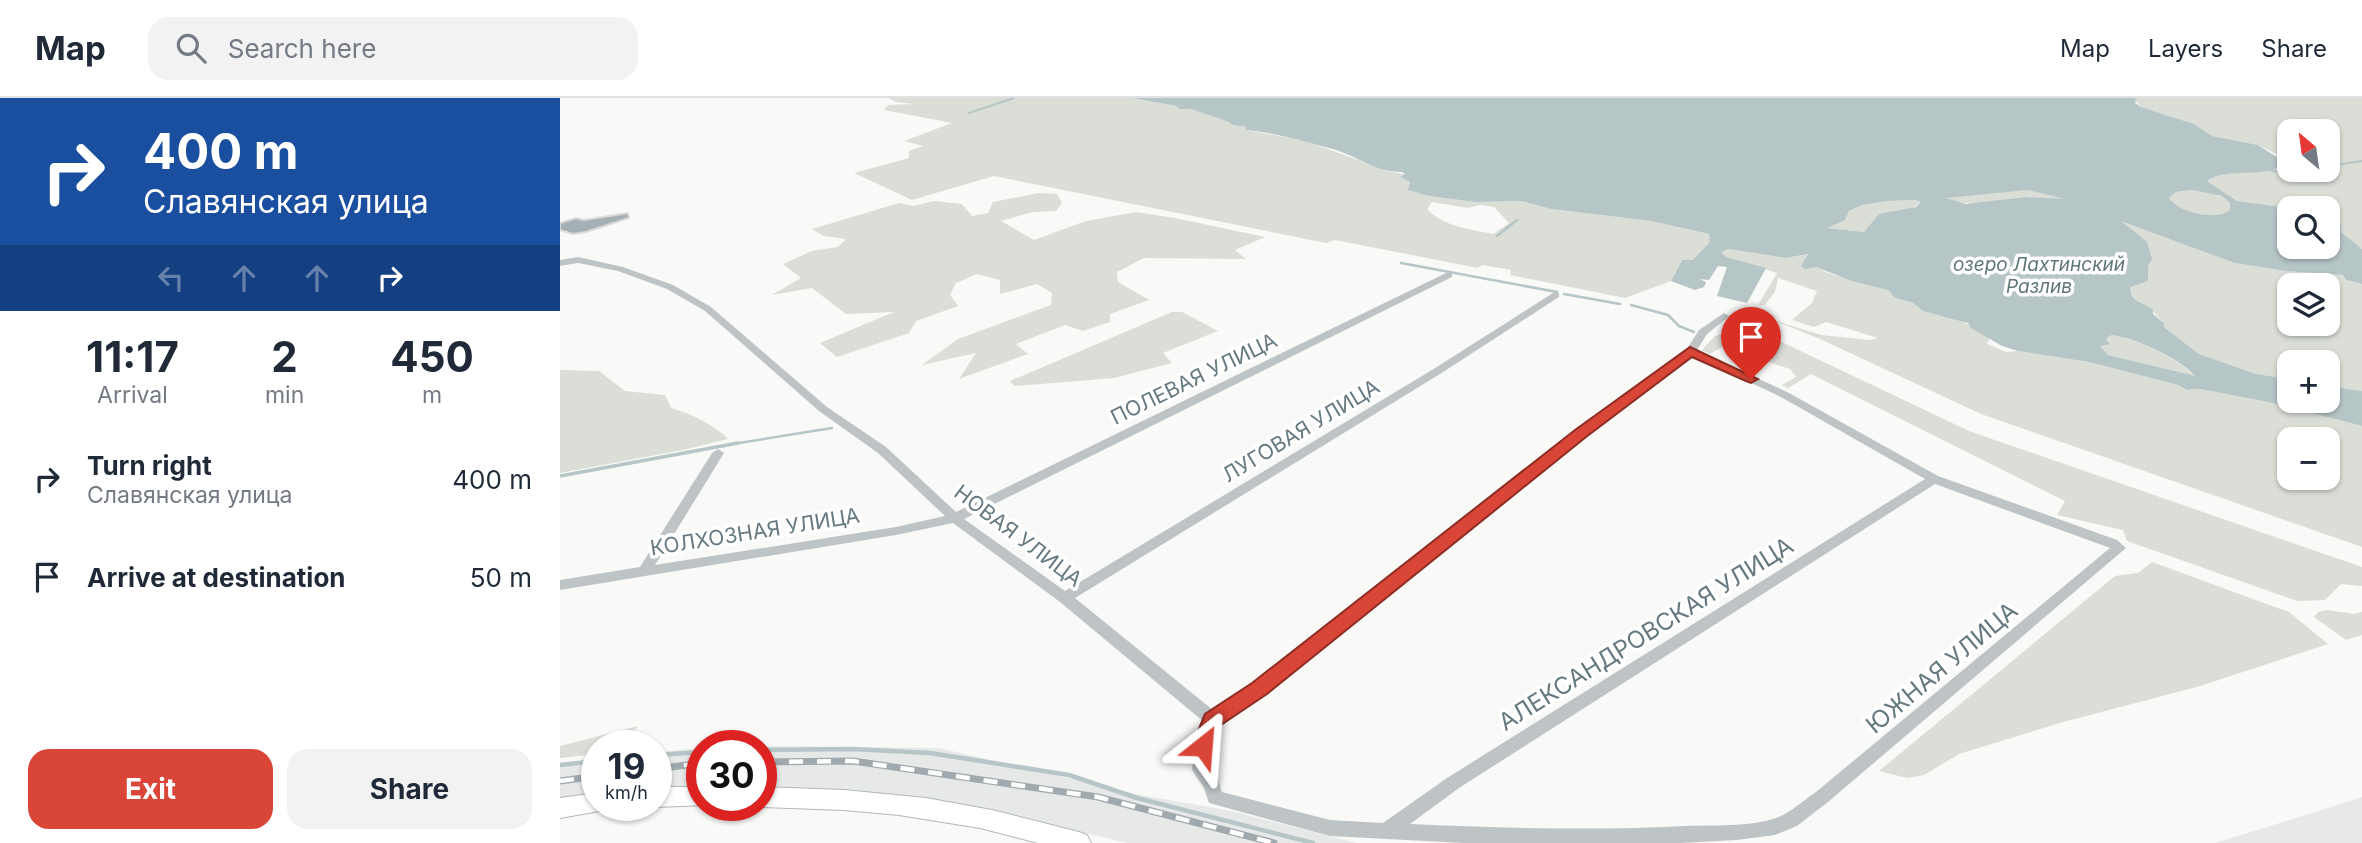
<!DOCTYPE html>
<html lang="en">
<head>
<meta charset="utf-8">
<style>
	:root { --surface:#fff; --page:#f2f2f3; --text:#1f2937; --muted:#747a83; --line:#e0e1e3; --accent:#d94537 }
	body { margin:0; font-family:Inter,sans-serif; background:var(--page); color:var(--text); height:100vh; display:flex; flex-direction:column; font-size:26px; white-space:nowrap }
	* { box-sizing:border-box; margin:0 }
	p { font-size:23px; color:var(--muted) }
	.icon { flex:none; width:38px; height:38px; fill:none; stroke:currentColor; stroke-width:2; stroke-linecap:round; stroke-linejoin:round }
	.map { position:relative; flex:1; overflow:hidden }
	.sheet { display:flex; flex-direction:column; background:var(--surface); width:560px }
	.sheet>* { flex:none }
	.top-card { background:#1a4fa0; color:#fff; overflow:hidden }
	.needle { width:46px; rotate:331deg }
	.controls { position:absolute; left:1717px; top:21px; display:grid; gap:14px }
	.controls a { display:grid; place-items:center; width:63px; height:63px; border-radius:14px; background:var(--surface); box-shadow:0 2px 5px #0004; font-size:35px }
	.speed { position:absolute; left:21px; top:632px; display:flex; gap:14px; font-size:35px; font-weight:700; text-align:center }
	.speed>* { display:grid; place-content:center; width:91px; height:91px; border-radius:50%; background:var(--surface); box-shadow:0 2px 5px #0004; line-height:1 }
	.speed small { font-size:18px; font-weight:400 }
	.speed .limit { border:10px solid #d22; background:#fff; color:#111 }
	.pin { position:absolute; display:grid; place-items:center; width:60px; height:60px; color:#fff; margin:-72px -30px; border-radius:50% 50% 50% 0; rotate:-45deg; box-shadow:0 0 7px #0007 }
	.pin .icon { rotate:45deg }
	.me { position:absolute; width:77px; margin:-38px; rotate:28deg; stroke-linejoin:round; filter:drop-shadow(0 0 5px #0008) }
	.turn { display:flex; align-items:center; gap:24px; height:147px; padding:0 28px; font-size:32px }
	.turn .icon { width:91px; height:91px; stroke-width:2.5 }
	.turn b { display:block; font-size:49px; line-height:60px }
	.lanes { display:flex; align-items:center; height:66px; padding:0 28px; background:#0003; justify-content:center; gap:35px; direction:ltr }
	.lanes .off { opacity:.35 }
	.eta { display:flex; justify-content:space-evenly; align-items:center; height:119px; text-align:center }
	.eta b { font-size:42px; font-weight:700; line-height:49px }
	.cta { display:flex; gap:14px; margin-top:auto; padding:14px 28px }
	.cta a { flex:1; height:80px; border-radius:21px; background:var(--accent); color:#fff; font-size:28px; font-weight:700; line-height:80px; text-align:center }
	.cta a+a { background:var(--page); color:var(--text) }
	ul { padding:0; list-style:none }
	li { display:flex; align-items:center; gap:21px; height:98px; padding:0 28px }
	li div { flex:1 }
	li b { display:block; font-size:26px }
	li em { font-style:normal }
	header { display:flex; align-items:center; gap:42px; box-sizing:border-box; height:98px; padding:0 35px; background:var(--surface); border-bottom:2px solid var(--line) }
	header strong { font-size:33px }
	nav { display:flex; gap:38px; margin-inline-start:auto; font-size:24px }
	.search { width:490px; height:63px; background:var(--page); display:flex; align-items:center; gap:18px; box-sizing:border-box; padding:0 24px; border-radius:21px; color:var(--muted); font-size:26px }
	main { display:flex; flex:1; min-height:0 }
	.map>svg:first-child { display:block }
	.built { fill:#e7e9e8 }
	.green { fill:#daded7; fill-rule:evenodd }
	.water { fill:#b6c5c6; fill-rule:evenodd }
	.lines { fill:none; stroke-linecap:round; stroke-linejoin:round }
	.stream-far3 { stroke:#b6c5c6; stroke-width:2 }
	.stream-far2 { stroke:#b6c5c6; stroke-width:2.5 }
	.stream-far1 { stroke:#b6c5c6; stroke-width:3.5 }
	.stream { stroke:#b6c5c6; stroke-width:4.5 }
	.building { fill:#a5b0b4; stroke:#dbdbd9; stroke-width:2 }
	.major-casing { stroke:#b2b8bb; stroke-width:2 }
	.minor { fill:#bec4c6; fill-rule:evenodd }
	.major { fill:#fff; fill-rule:evenodd }
	.rail-casing { stroke:#a0a9ad; stroke-width:7 }
	.rail { stroke:#fff; stroke-width:4.5; stroke-dasharray:14; stroke-linecap:butt }
	.route { fill:#d94537; stroke:#8d2d24; stroke-width:2 }
	.labels { text-anchor:middle; stroke-width:7; stroke-linejoin:round; paint-order:stroke }
	.far-water-label { font-size:19px; font-style:italic; fill:#60777a; stroke:#fff }
	.street-label { font-size:21px; fill:#667980; stroke:#fff }
	.near-street-label { font-size:24px; fill:#667980; stroke:#fff }
</style>
</head>
<body>
<header>
<strong>Map</strong>
<div class="search"><svg class="icon" aria-label="search" viewBox="0 0 24 24"><circle cx="10" cy="10" r="6"/><path d="M15 15l6 6"/></svg>Search here</div>
<nav><a>Map</a><a>Layers</a><a>Share</a></nav>
</header>
<main>
<section class="sheet">
<div class="top-card">
<div class="turn"><svg class="icon" aria-label="right" viewBox="0 0 24 24"><path d="M7 20v-9h11M14 6l5 5-5 5"/></svg><div><b>400 m</b>Славянская улица</div></div>
<div class="lanes"><svg class="icon off" aria-label="left" viewBox="0 0 24 24"><path d="M17 20v-9H6M10 6l-5 5 5 5"/></svg><svg class="icon off" aria-label="ahead" viewBox="0 0 24 24"><path d="M12 20V5M6 11l6-6 6 6"/></svg><svg class="icon off" aria-label="ahead" viewBox="0 0 24 24"><path d="M12 20V5M6 11l6-6 6 6"/></svg><svg class="icon" aria-label="right" viewBox="0 0 24 24"><path d="M7 20v-9h11M14 6l5 5-5 5"/></svg></div>
</div>
<div class="eta">
<div><b>11:17</b><p>Arrival</p></div>
<div><b>2</b><p>min</p></div>
<div><b>450</b><p>m</p></div>
</div>
<ul>
<li><svg class="icon" aria-label="right" viewBox="0 0 24 24"><path d="M7 20v-9h11M14 6l5 5-5 5"/></svg><div><b>Turn right</b><p>Славянская улица</p></div><em>400 m</em></li>
<li><svg class="icon" aria-label="arrive" viewBox="0 0 24 24"><path d="M6 21V4h12l-3 4 3 4H6"/></svg><div><b>Arrive at destination</b></div><em>50 m</em></li>
</ul>
<div class="cta"><a>Exit</a><a>Share</a></div>
</section>
<div class="map">
<svg width="1802" height="745" viewBox="0 0 1802 745">
	<rect width="100%" height="100%" fill="#f9f9f7"/>
	<g class="built">
		<polygon points="201,648 379,650 581,697 667,712 797,745 567,745 456,718 346,699 201,692"/>
		<polygon points="142,650 142,691 96,692 96,654"/>
		<polygon points="37,661 37,699 0,704 0,668"/>
		<polygon points="1802,699 1802,745 1655,745 1749,716"/>
	</g>
	<g class="green">
		<path d="M 329,0 L 572,0 L 616,8 L 620,11 L 631,11 L 669,24 L 672,27 L 686,29 L 687,32 L 746,43 L 831,74 L 845,76 L 841,79 L 850,84 L 850,88 L 869,98 L 915,104 L 961,103 L 991,111 L 1091,123 L 1149,136 L 1151,144 L 1133,162 L 1121,163 L 1111,183 L 1065,200 L 950,177 L 951,172 L 922,167 L 918,170 L 775,142 L 766,145 L 434,78 L 352,102 L 294,75 L 349,60 L 349,53 L 363,48 L 344,43 L 392,25 L 324,12 L 328,7 L 354,6 L 336,4 ZM 872,104 L 908,110 L 920,107 L 934,109 L 949,125 L 933,136 C 910,131 884,129 867,111 Z"/>
		<path d="M 1573,0 L 1802,0 L 1802,151 L 1781,134 L 1780,127 L 1768,122 L 1768,110 L 1729,110 L 1677,103 L 1647,83 C 1666,70 1699,78 1720,69 L 1718,57 L 1698,47 L 1652,38 L 1634,26 L 1581,9 ZM 1729,33 L 1768,33 L 1768,72 L 1729,72 Z"/>
		<path d="M 1468,92 L 1506,101 C 1493,103 1480,99 1467,99 C 1439,100 1410,113 1384,99 Z"/>
		<path d="M 1631,92 L 1662,98 L 1670,105 L 1670,112 C 1654,123 1620,115 1609,100 L 1616,94 Z"/>
		<polygon points="479,95 497,96 502,105 496,113 473,114 441,123 474,142 526,123 576,114 615,120 705,139 675,152 686,161 584,160 557,174 558,184 589,202 550,216 550,224 523,233 505,227 456,246 468,256 399,281 416,255 362,267 398,241 491,207 492,195 477,186 440,196 440,182 417,176 396,185 390,197 398,208 356,223 349,235 277,259 260,245 334,214 286,216 252,190 212,197 241,180 223,166 252,153 278,149 286,141 264,138 252,131 339,105 354,108 374,103 402,106 412,118 428,115 433,104"/>
		<path d="M 1356,102 L 1362,103 C 1347,117 1324,115 1304,134 L 1267,130 L 1268,127 L 1285,122 L 1289,113 L 1302,107 L 1327,103 Z"/>
		<path d="M 1566,122 L 1675,165 L 1725,173 L 1783,177 L 1786,182 L 1802,186 L 1802,293 L 1768,288 L 1768,264 L 1729,264 L 1729,281 L 1696,276 L 1639,256 L 1604,229 L 1604,225 L 1588,208 L 1580,207 L 1570,195 L 1560,123 ZM 1729,187 L 1768,187 L 1768,226 L 1729,226 Z"/>
		<path d="M 1169,151 L 1226,160 L 1249,156 L 1256,169 L 1268,175 L 1328,192 L 1335,200 L 1353,205 L 1363,213 L 1399,221 L 1430,240 L 1427,246 L 1446,254 L 1458,253 L 1529,264 L 1618,287 L 1627,292 L 1640,291 L 1708,304 L 1802,328 L 1802,449 L 1421,316 L 1260,241 L 1207,220 L 1261,237 L 1310,242 L 1318,240 L 1266,224 L 1254,229 L 1232,222 L 1252,205 L 1257,193 L 1218,180 L 1215,194 L 1205,207 L 1198,207 L 1217,175 L 1166,159 L 1160,154 ZM 1729,341 L 1768,341 L 1768,380 L 1729,380 Z"/>
		<polygon points="612,214 622,214 658,233 603,255 612,265 554,280 455,288 450,283"/>
		<polygon points="1186,227 1409,333 1802,469 1802,488 1781,486 1765,502 1737,503 1567,443 1563,432 1497,417 1505,403 1251,276 1228,290 1222,287 1236,279 1230,271 1208,264 1191,271 1182,271 1203,262 1167,246 1150,256 1142,252 1155,238"/>
		<path d="M 1551,236 C 1575,239 1620,262 1636,279 L 1548,257 L 1540,248 L 1550,245 L 1546,241 Z"/>
		<path d="M 0,272 L 39,273 L 65,293 L 105,297 L 111,310 C 132,316 153,326 168,341 L 123,352 L 0,375 Z"/>
		<polygon points="1592,464 1729,514 1768,546 1637,589 1503,624 1399,656 1364,677 1347,680 1319,673 1555,478 1578,475"/>
		<polygon points="1767,512 1794,516 1802,514 1802,537 1786,542 1754,519 1758,514"/>
		<polygon points="78,628 64,647 37,648 37,656 0,660 0,648"/>
	</g>
	<path class="water" d="M 572,0 L 1573,0 L 1577,1 L 1575,5 L 1581,9 L 1634,26 L 1652,38 L 1698,47 L 1726,65 C 1705,82 1668,68 1647,83 L 1677,103 L 1729,110 L 1729,149 L 1768,149 L 1768,122 L 1781,127 L 1781,134 L 1802,151 L 1802,186 L 1786,182 L 1783,177 L 1725,173 L 1675,165 L 1561,123 L 1587,144 L 1592,161 L 1588,168 L 1588,183 L 1570,189 C 1570,205 1584,204 1593,212 L 1593,216 L 1604,225 L 1604,229 L 1639,256 L 1696,276 L 1729,281 L 1729,303 L 1768,303 L 1768,288 L 1802,293 L 1802,328 L 1708,304 L 1640,291 L 1627,292 L 1618,287 L 1529,264 L 1458,253 L 1442,248 L 1411,230 L 1408,225 L 1363,213 L 1353,205 L 1335,200 L 1328,192 L 1292,183 L 1256,169 L 1245,171 L 1241,168 L 1248,156 L 1226,160 L 1169,151 L 1161,154 L 1166,159 L 1206,170 L 1187,205 L 1157,198 L 1167,169 L 1158,168 L 1149,182 L 1140,181 L 1146,184 L 1144,189 L 1135,192 L 1111,183 L 1122,162 L 1133,162 L 1150,144 L 1149,136 L 1091,123 L 991,111 L 961,103 L 915,104 L 869,98 L 848,92 L 850,84 L 840,79 L 845,76 L 842,74 C 817,74 800,60 776,52 C 752,45 712,34 686,32 L 686,29 L 672,27 L 669,24 L 631,11 L 620,11 L 616,8 ZM 1468,92 L 1505,101 L 1465,99 L 1406,106 L 1386,100 ZM 1631,92 L 1662,98 L 1670,105 L 1670,112 C 1655,123 1620,115 1609,100 L 1616,94 ZM 1356,102 L 1361,104 L 1356,109 L 1319,116 L 1304,134 L 1267,130 L 1285,122 L 1289,113 L 1302,107 L 1327,103 ZM 1551,237 C 1573,238 1622,262 1635,278 L 1548,257 L 1540,248 L 1550,246 L 1546,241 Z"/>
	<g class="lines">
		<g class="stream-far3">
			<polyline points="409,15 454,0"/>
			<polyline points="1768,68 1802,63"/>
			<polyline points="1712,73 1728,75 1735,72"/>
		</g>
		<g class="stream-far2">
			<polyline points="937,138 957,122"/>
			<polyline points="841,165 997,194"/>
			<polyline points="1004,196 1060,206"/>
			<polyline points="1071,207 1108,217 1119,228 1134,234"/>
			<polyline points="167,347 272,330"/>
		</g>
		<polyline class="stream-far1" points="0,378 178,345"/>
		<g class="stream">
			<polyline points="201,652 292,651 370,655 509,677 577,700 753,745"/>
			<polyline points="96,657 142,654"/>
			<polyline points="0,667 37,663"/>
		</g>
	</g>
	<polygon class="building" points="68,115 69,120 26,134 13,136 0,132 0,125 16,120 24,122"/>
	<g class="lines">
		<g class="major-casing">
			<g id="major">
				<polygon points="96,689 142,689 142,707 147,707 96,709 91,707 96,707"/>
				<polygon points="201,689 284,692 366,700 432,712 519,734 527,737 531,745 478,745 420,730 339,717 284,712 201,709 196,707 201,707"/>
				<polygon points="37,695 37,707 47,707 45,712 0,720 0,700"/>
			</g>
		</g>
		<path class="minor" d="M 18,159 L 63,169 L 113,187 L 151,209 L 267,309 L 326,349 L 396,414 L 886,175 L 892,175 L 892,179 L 404,421 L 505,493 L 872,272 L 993,195 L 999,195 L 999,199 L 880,276 L 515,500 L 654,613 L 693,587 L 1017,333 L 1127,251 L 1139,232 L 1164,215 L 1169,218 L 1167,220 L 1147,236 L 1137,252 L 1229,295 L 1378,378 L 1557,442 L 1566,450 L 1268,704 L 1237,728 L 1215,737 L 1177,742 L 1121,745 L 903,745 L 770,738 L 649,705 L 644,690 L 632,672 L 635,648 L 644,624 L 500,504 L 393,425 L 336,437 L 0,492 L 0,482 L 80,469 L 152,355 L 158,351 L 164,355 L 95,467 L 336,429 L 385,418 L 318,355 L 259,313 L 145,213 L 107,191 L 58,173 L 18,165 L 0,168 L 0,162 ZM 1132,257 L 1221,299 L 1365,381 L 887,680 L 823,725 L 770,722 L 662,694 L 658,682 L 650,670 L 651,648 L 660,626 L 705,595 L 1025,337 ZM 1375,386 L 1550,450 L 1256,694 C 1243,703 1230,715 1216,720 C 1189,729 1152,727 1125,728 C 1033,733 942,730 850,726 L 899,690 Z"/>
		<use href="#major" class="major"/>
		<g class="rail-casing">
			<g id="rail">
				<polyline points="201,664 293,663 538,699 714,745"/>
				<polyline points="96,671 142,665"/>
				<polyline points="0,683 37,678"/>
			</g>
		</g>
		<use href="#rail" class="rail"/>
	</g>
	<polygon class="route" points="1130,249 1198,281 1191,285 1186,283 1132,259 1026,339 707,596 661,627 651,655 643,657 635,655 632,648 645,616 692,585 1015,332"/>
	<g class="labels">
		<g class="far-water-label">
			<text x="1479" y="173">озеро Лахтинский<tspan x="1479" dy="22">Разлив</tspan></text>
		</g>
		<g class="street-label">
			<text transform="translate(634 281) rotate(-26)" y="7">ПОЛЕВАЯ УЛИЦА</text>
			<text transform="translate(741 333) rotate(-31)" y="7">ЛУГОВАЯ УЛИЦА</text>
			<text transform="translate(195 434) rotate(-9)" y="7">КОЛХОЗНАЯ УЛИЦА</text>
			<text transform="translate(458 438) rotate(37)" y="7">НОВАЯ УЛИЦА</text>
		</g>
		<g class="near-street-label">
			<text transform="translate(1086 536) rotate(-32)" y="8">АЛЕКСАНДРОВСКАЯ УЛИЦА</text>
			<text transform="translate(1382 570) rotate(-40)" y="8">ЮЖНАЯ УЛИЦА</text>
		</g>
	</g>
</svg>
<div class="controls">
<a><svg class="needle" viewBox="-14 -14 28 28"><path d="M0-13l5 13h-10z" fill="#e53935"/><path d="M0 13l5-13h-10z" fill="#747a83"/></svg></a>
<a><svg class="icon" aria-label="search" viewBox="0 0 24 24"><circle cx="10" cy="10" r="6"/><path d="M15 15l6 6"/></svg></a>
<a><svg class="icon" aria-label="layers" viewBox="0 0 24 24"><path d="M12 4l9 5-9 5-9-5zM3 14l9 5 9-5"/></svg></a>
<a>+</a>
<a>−</a>
</div>
<div class="speed"><div>19<small>km/h</small></div><div class="limit">30</div></div>
<div class="pin" style="left:1191px;top:281px;background:#d93025"><svg class="icon" aria-label="arrive" viewBox="0 0 24 24"><path d="M6 21V4h12l-3 4 3 4H6"/></svg></div>
<svg class="me" style="left:643px;top:648px" viewBox="-20 -20 40 40"><path d="M0-17L14 15 0 8-14 15z" fill="#d94537" stroke="#fff" stroke-width="4"/></svg>
</div>
</main>
</body>
</html>
